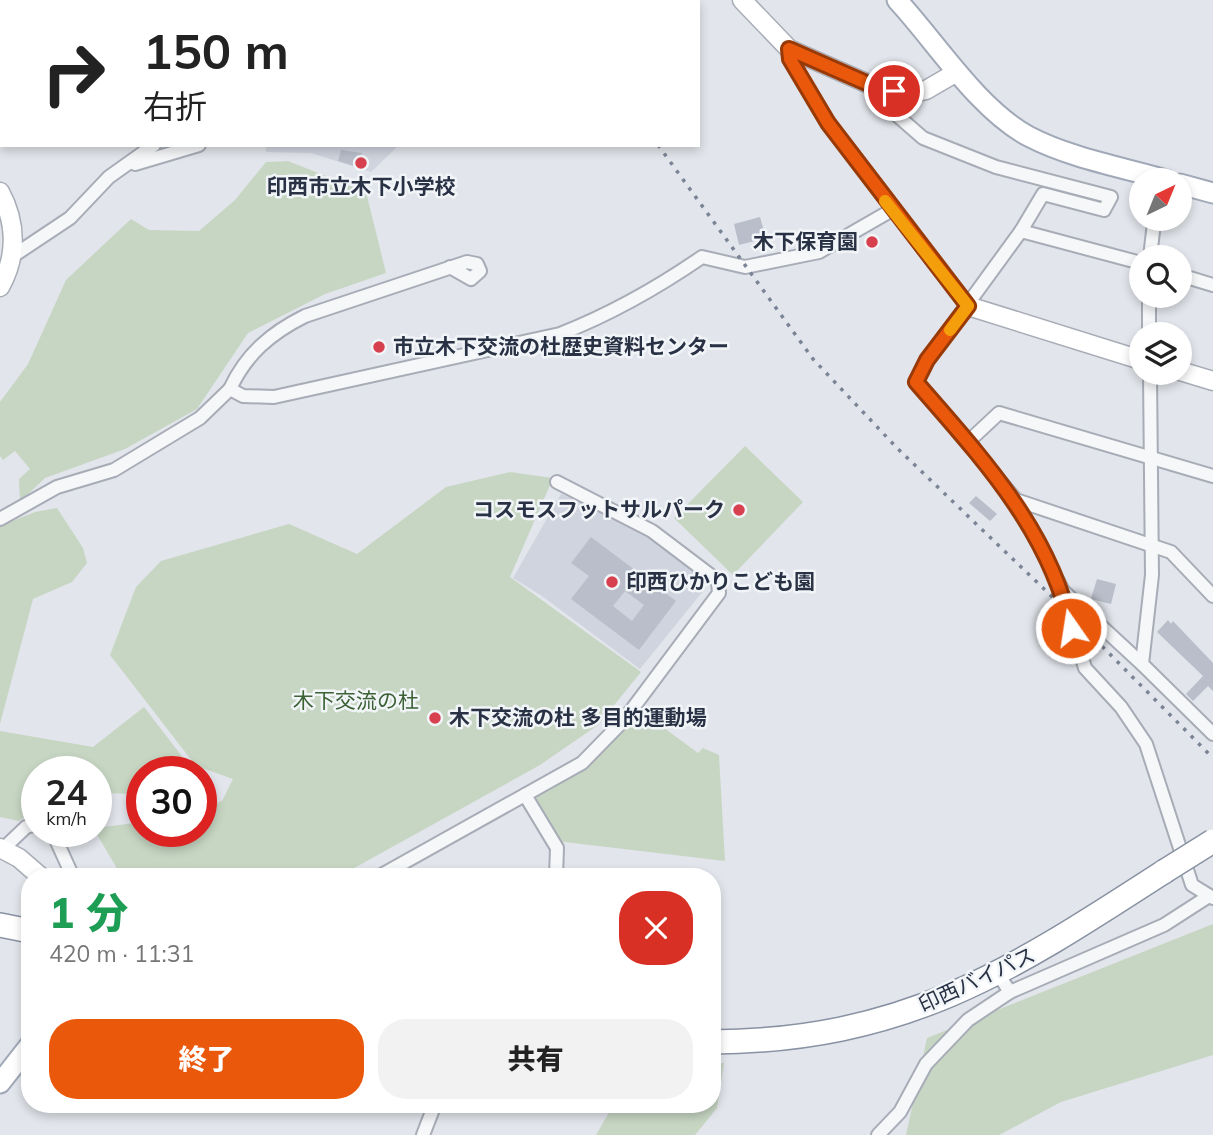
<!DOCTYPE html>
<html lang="ja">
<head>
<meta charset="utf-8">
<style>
	:root { --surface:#fff; --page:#f2f2f2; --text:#222; --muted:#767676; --accent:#ea580c }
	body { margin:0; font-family:Mulish,"Noto Sans JP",sans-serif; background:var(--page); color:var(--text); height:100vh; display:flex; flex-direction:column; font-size:26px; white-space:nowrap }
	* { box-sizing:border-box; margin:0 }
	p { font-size:23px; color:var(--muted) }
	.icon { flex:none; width:38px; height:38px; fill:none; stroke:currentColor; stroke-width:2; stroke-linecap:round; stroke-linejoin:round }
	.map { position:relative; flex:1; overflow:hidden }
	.panel { position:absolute; left:21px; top:868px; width:700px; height:245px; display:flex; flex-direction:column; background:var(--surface); border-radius:28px; box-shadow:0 4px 10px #0003 }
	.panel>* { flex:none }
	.guide { position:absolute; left:0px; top:0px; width:700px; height:147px; box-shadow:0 4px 10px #0003; background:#fff; color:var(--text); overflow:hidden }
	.needle { width:46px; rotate:43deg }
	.fabs { position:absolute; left:1129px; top:168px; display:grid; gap:14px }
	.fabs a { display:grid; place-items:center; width:63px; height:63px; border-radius:50%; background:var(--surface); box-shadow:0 4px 10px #0003; font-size:35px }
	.speed { position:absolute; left:21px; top:756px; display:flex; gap:14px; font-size:35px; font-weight:700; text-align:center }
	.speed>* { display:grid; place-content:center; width:91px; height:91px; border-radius:50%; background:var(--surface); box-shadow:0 4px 10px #0003; line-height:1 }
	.speed small { font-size:18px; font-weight:400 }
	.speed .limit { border:10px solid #d22; background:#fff; color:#111 }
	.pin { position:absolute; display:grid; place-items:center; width:60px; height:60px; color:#fff; margin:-30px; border:4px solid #fff; border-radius:50%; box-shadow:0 2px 7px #0007 }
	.me { position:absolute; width:77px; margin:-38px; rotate:347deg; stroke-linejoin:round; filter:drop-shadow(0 0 5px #0008) }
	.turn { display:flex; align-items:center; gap:24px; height:147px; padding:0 28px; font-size:32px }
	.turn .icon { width:91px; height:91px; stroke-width:2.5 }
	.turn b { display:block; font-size:49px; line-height:60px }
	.round { display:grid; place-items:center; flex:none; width:74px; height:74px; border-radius:28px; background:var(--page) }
	.summary { display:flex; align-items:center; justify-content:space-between; height:119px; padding:0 28px }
	h1 { font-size:42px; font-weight:800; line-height:52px; color:#1e9e55 }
	.action { display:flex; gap:14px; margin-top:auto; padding:14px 28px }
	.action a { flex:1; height:80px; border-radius:28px; background:var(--accent); color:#fff; font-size:28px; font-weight:800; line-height:80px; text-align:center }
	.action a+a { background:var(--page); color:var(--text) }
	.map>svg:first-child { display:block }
	.built { fill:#d0d4de }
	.green { fill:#c7d6c3 }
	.building { fill:#b9beca; fill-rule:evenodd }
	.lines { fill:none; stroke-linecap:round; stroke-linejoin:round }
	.street-casing { stroke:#a7acb6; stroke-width:16 }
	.secondary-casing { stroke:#a7acb6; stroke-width:21 }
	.primary-casing { stroke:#a1a9b8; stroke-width:23 }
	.highway-casing { stroke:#8992a3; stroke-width:26 }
	.street { stroke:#f6f7f9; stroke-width:12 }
	.secondary { stroke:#fff; stroke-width:18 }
	.primary { stroke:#fff; stroke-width:19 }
	.highway { stroke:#fff; stroke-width:23 }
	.rail { stroke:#7b8496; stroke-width:3.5; stroke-dasharray:3.5 7; stroke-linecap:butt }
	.highway-bridge-casing { stroke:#8992a3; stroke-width:26; stroke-linecap:butt }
	.highway-bridge { stroke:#fff; stroke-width:23 }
	.route-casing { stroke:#983908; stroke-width:18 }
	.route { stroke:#ea580c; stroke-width:12 }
	.slow { stroke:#f59e0b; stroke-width:12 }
	.poi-dot { fill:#d7414f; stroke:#f2f5f8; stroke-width:2.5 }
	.labels { text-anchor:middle; stroke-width:5; stroke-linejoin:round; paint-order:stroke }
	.poi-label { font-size:21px; font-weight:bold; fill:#293245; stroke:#f2f5f8; text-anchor:start }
	.park-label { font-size:21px; fill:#3b6135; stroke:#f2f5f8 }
	.street-label { font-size:21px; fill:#293245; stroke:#f2f5f8 }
</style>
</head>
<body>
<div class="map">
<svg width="1213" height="1135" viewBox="0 0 1213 1135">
	<rect width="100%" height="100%" fill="#e2e5eb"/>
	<g class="built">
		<polygon points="266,145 399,145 371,172 311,153 266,152"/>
		<polygon points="561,494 607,513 662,544 705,579 703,591 640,669 542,596 513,578"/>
	</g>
	<g class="green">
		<polygon points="288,161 366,192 386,273 325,294 248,333 197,409 125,449 45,478 20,502 19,479 30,469 15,451 3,460 0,456 0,402 28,364 66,280 131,219 149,230 199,231 235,200 266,162"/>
		<polygon points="745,446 803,502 733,575 674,518"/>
		<polygon points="510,472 553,478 510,577 641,672 598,725 540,765 338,877 122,877 95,831 96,828 142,822 142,831 201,831 201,809 222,801 233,779 196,766 110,655 136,587 161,561 289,524 357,554 446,487"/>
		<polygon points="57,508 83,548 87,563 72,582 33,599 0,724 0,526 35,512"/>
		<polygon points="144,707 194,772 142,772 142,794 96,793 96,772 37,772 37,808 19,821 0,817 0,731 93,747"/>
		<polygon points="641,711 698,753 703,748 719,755 725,861 556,841 536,797 588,766"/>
		<polygon points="1213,924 1213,1055 1061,1102 999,1135 906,1135 927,1038"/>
		<polygon points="712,1063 724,1063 717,1108 695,1135 596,1135 614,1104 712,1104"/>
	</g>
	<g class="building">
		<polygon points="341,150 362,153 358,167 338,161"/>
		<polygon points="760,217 766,238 739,245 734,224"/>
		<polygon points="976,496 997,514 990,521 969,503"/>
		<path d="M 591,537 L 676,601 L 639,650 L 571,599 L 589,576 L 571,563 ZM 625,591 L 644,605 L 632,621 L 613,606 Z"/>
		<polygon points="1097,579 1116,584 1111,604 1091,599"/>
		<polygon points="1168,620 1171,624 1173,621 1213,663 1213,691 1208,686 1193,701 1186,694 1203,676 1157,632"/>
	</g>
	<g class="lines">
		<g class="street-casing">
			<g id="street">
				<polyline points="60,0 60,2"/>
				<polyline points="8,2 10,0"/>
				<polyline points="310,2 312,0"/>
				<polyline points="0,11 2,8"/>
				<polyline points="789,49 790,59 828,123 968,306"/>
				<polyline points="880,89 891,110 923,138 996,167 1111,197 1104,210 1043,194 1021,231 927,360 916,382 1016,500 1063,591 1142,664"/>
				<polyline points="135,164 199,145"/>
				<polyline points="1021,231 1141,263"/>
				<polyline points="13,256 70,218 109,177 154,145"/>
				<polyline points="1150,257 1154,223"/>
				<polyline points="1180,275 1213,285"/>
				<polyline points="1149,296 1149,334"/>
				<polyline points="1150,373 1152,575 1142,664 1213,734"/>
				<path d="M 230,389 C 246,354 271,333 305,316 L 467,262 L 477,264 L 480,271 L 471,279 L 450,267"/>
				<polyline points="968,442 999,413 1213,476"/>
				<polyline points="1016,500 1171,552 1213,596"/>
				<path d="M 0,519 L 57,487 L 114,470 L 200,418 L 230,389 L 243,396 L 274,397 L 560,334 C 611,314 657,288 702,257 L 745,267 L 819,252 L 892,210"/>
				<polyline points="1063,591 1085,668 1121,707 1146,744 1192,885 1213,898"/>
				<polyline points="525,795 557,848 556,877"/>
				<polyline points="52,831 73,877"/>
				<polyline points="3,849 26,827 37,824"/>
				<polyline points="378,877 582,763 624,720 719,593 718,581 652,531 557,482"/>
				<polyline points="998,974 1010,992 1164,925 1209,896"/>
				<polyline points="423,1135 435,1104"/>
				<polyline points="878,1135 900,1112 926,1064 968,1020 1010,992"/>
			</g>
		</g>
		<g class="secondary-casing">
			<g id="secondary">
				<polyline points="742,0 789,49 880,89 908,94 926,90 957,72"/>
				<path d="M 0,192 C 17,223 17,257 0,287"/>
				<polyline points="968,306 1141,360"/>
				<polyline points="1180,371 1213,381"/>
				<polyline points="0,848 19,858 41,877"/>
			</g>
		</g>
		<g class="primary-casing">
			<g id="primary">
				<path d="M 897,0 C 936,42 977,108 1028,136 C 1070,158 1121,167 1166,180"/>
				<polyline points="1180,184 1213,193"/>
				<polyline points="0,1083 30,1045"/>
			</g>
		</g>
		<g class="highway-casing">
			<g id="highway">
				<polyline points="0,925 30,931"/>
				<path d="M 712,1042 C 906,1040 1009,972 1165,871"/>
			</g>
		</g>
		<use href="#street" class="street"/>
		<use href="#secondary" class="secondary"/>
		<use href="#primary" class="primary"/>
		<use href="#highway" class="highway"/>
		<g class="rail">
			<polyline points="538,0 540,2"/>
			<polyline points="658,145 813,359 897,448 1067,611 1213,758"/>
		</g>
		<g class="highway-bridge-casing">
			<polyline id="highway-bridge" points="1165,871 1213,841"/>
		</g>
		<use href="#highway-bridge" class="highway-bridge"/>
	</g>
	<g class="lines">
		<g class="route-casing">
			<path id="route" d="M 894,91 L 880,89 L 789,49 L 790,59 L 828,123 L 968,306 L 927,360 L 916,382 C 981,457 1049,529 1071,628"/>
		</g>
		<use href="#route" class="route"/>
		<polyline class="slow" points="885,201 968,306 950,330"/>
	</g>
	<g class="poi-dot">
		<circle cx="361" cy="163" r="7"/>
		<circle cx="872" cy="242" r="7"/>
		<circle cx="379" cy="347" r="7"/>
		<circle cx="739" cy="510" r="7"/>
		<circle cx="612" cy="582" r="7"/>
		<circle cx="435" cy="718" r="7"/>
	</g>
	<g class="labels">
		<g class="poi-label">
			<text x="361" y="194" text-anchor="middle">印西市立木下小学校</text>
			<text x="858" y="249" text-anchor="end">木下保育園</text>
			<text x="393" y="354">市立木下交流の杜歴史資料センター</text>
			<text x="725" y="517" text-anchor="end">コスモスフットサルパーク</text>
			<text x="626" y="589">印西ひかりこども園</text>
			<text x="449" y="725">木下交流の杜 多目的運動場</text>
		</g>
		<g class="park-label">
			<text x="356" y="708">木下交流の杜</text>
		</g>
		<g class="street-label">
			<text transform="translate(977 980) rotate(-25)" y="7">印西バイパス</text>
		</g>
	</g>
</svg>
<div class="fabs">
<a><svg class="needle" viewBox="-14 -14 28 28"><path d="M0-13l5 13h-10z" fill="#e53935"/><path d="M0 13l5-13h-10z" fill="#767676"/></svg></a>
<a><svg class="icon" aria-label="search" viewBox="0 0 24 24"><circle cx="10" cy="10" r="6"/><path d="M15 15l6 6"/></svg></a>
<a><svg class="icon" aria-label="layers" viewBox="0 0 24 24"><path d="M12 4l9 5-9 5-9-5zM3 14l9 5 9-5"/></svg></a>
</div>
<div class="speed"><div>24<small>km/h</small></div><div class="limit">30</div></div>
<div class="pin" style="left:894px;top:91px;background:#d93025"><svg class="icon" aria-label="arrive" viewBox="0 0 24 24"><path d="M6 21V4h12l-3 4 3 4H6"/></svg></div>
<svg class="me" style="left:1071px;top:628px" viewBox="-20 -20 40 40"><circle r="17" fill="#ea580c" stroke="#fff" stroke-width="3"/><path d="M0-11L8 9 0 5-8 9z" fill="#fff"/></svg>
<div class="guide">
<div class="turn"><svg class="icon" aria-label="right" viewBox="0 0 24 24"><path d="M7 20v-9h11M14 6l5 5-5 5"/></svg><div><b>150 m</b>右折</div></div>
</div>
<section class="panel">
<div class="summary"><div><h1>1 分</h1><p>420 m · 11:31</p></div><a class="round" style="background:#d93025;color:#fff"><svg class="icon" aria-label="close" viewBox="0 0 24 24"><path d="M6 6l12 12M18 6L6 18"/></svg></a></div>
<div class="action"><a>終了</a><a>共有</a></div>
</section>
</div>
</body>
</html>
